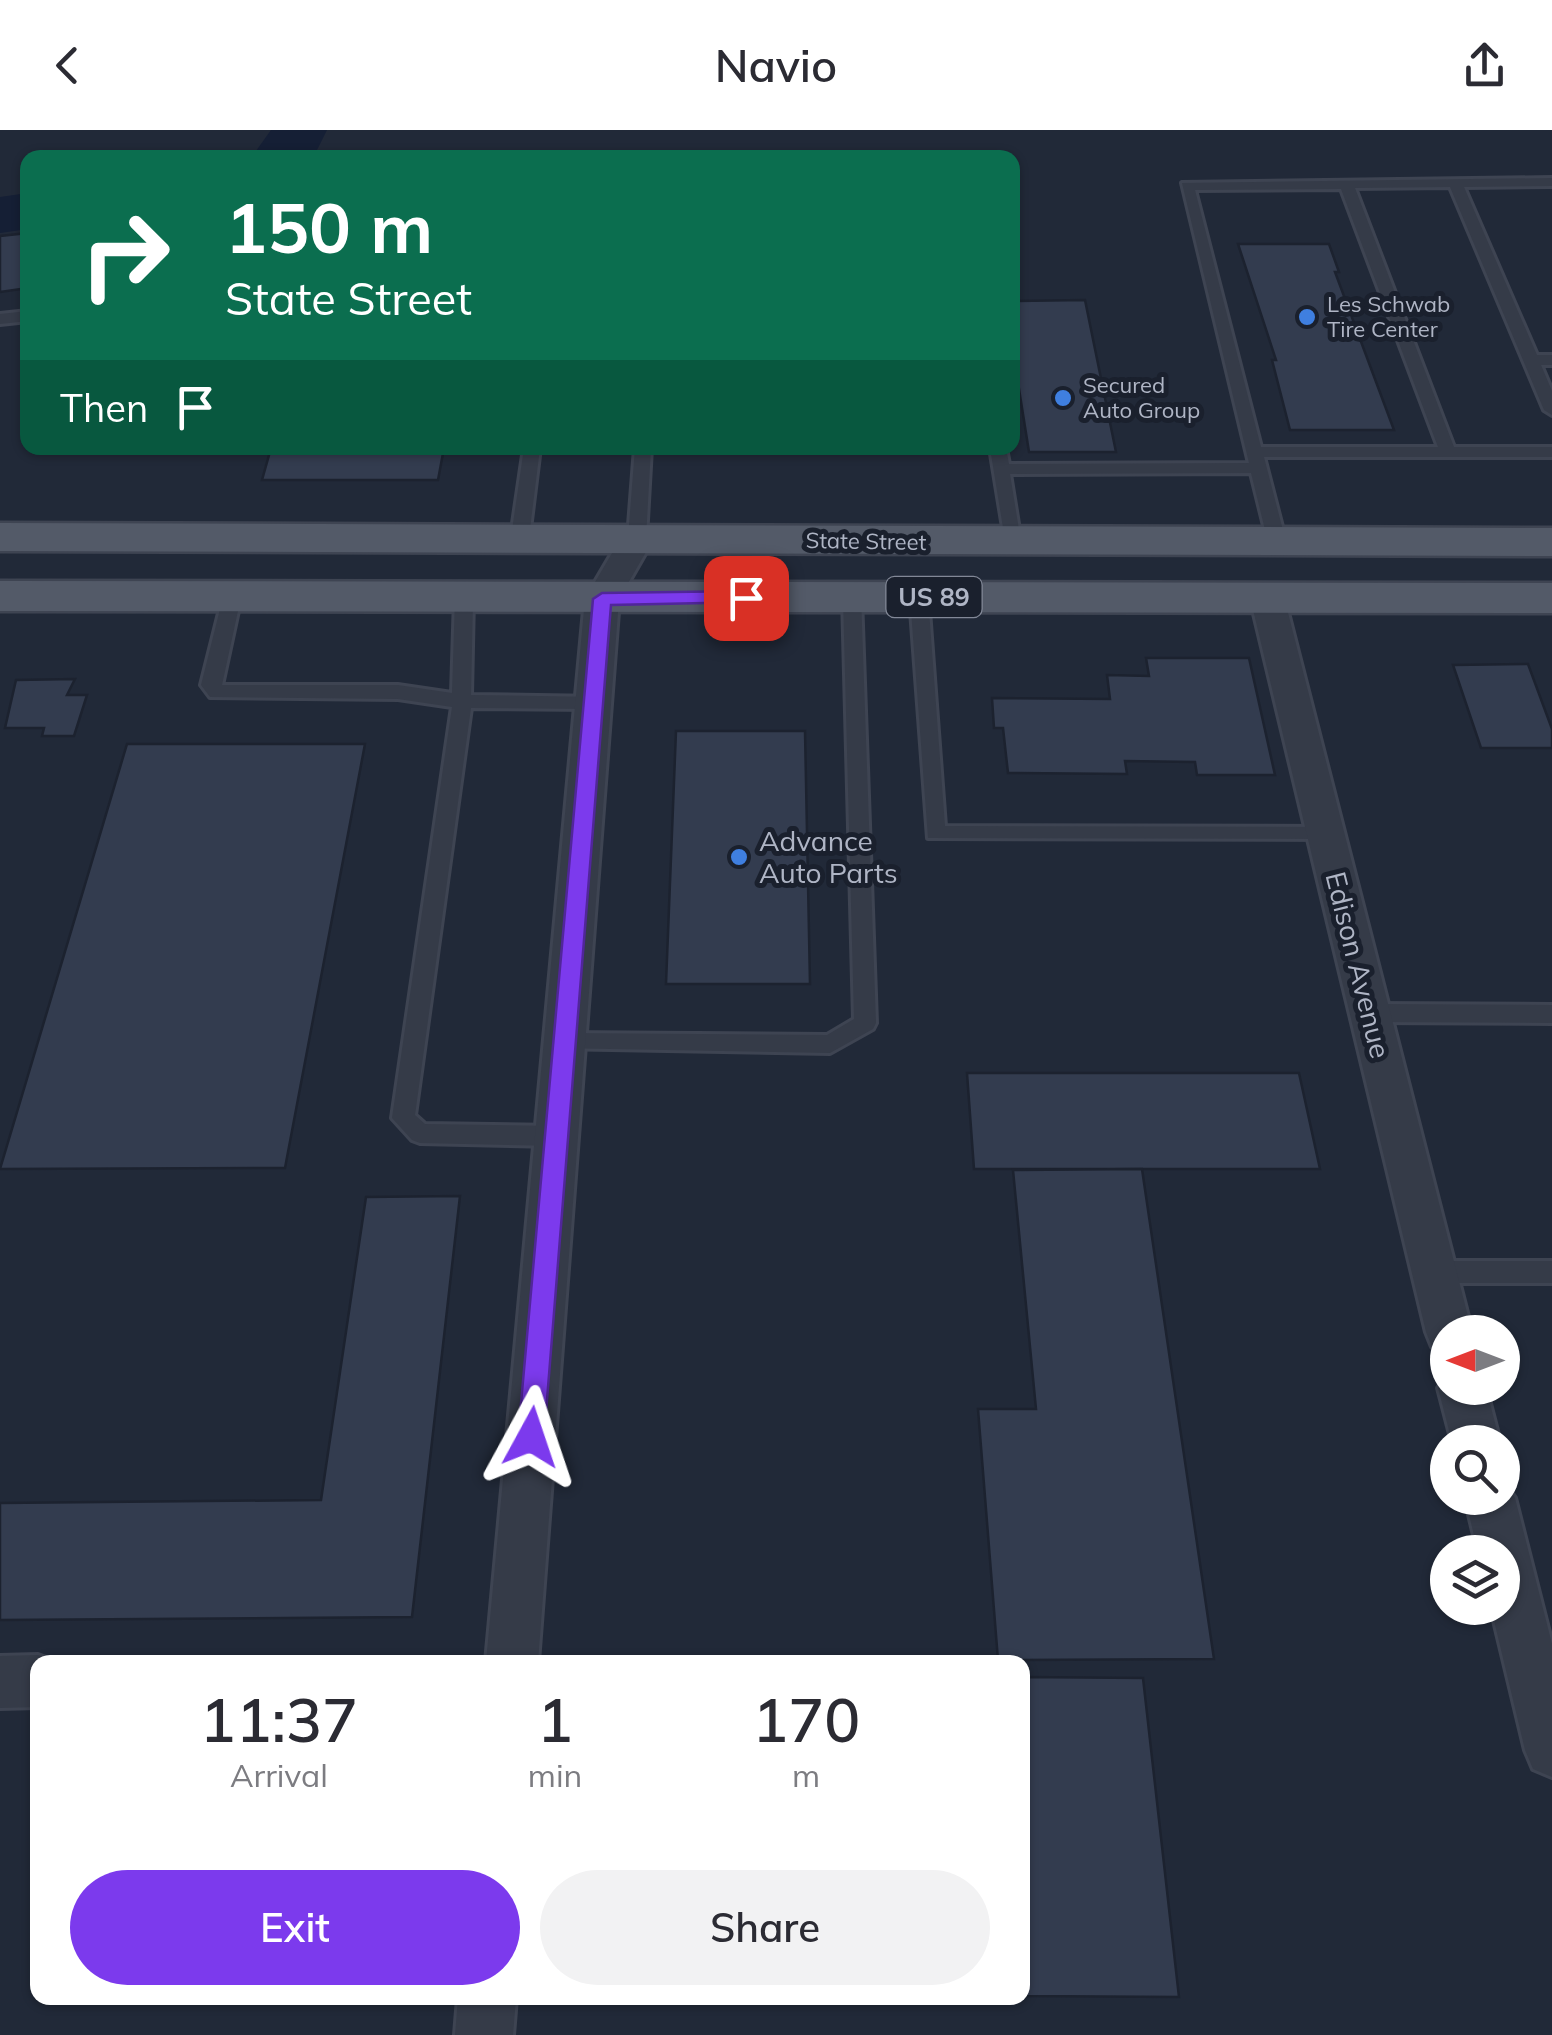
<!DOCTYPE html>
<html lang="en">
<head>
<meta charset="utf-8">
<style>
	:root { --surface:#fff; --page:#f2f2f3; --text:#2b2b33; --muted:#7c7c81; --accent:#7c3aed }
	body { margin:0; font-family:Mulish,sans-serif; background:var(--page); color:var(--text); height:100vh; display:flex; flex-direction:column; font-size:38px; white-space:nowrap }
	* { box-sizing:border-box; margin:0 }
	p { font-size:32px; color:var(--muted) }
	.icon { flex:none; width:55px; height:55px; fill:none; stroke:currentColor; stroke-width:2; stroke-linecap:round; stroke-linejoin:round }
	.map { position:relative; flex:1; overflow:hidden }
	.panel { position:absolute; left:30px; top:1525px; width:1000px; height:350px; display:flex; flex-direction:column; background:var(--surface); border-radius:20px; box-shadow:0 2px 8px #0004 }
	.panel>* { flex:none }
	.top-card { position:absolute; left:20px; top:20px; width:1000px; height:305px; border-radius:20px; box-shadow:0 2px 8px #0004; background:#0b6e4f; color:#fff; overflow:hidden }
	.needle { width:65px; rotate:270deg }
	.buttons { position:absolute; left:1430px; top:1185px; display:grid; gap:20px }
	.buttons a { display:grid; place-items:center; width:90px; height:90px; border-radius:50%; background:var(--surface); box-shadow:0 2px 8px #0004; font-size:50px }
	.pin { position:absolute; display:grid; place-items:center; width:85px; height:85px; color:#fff; margin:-42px; border-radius:20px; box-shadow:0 5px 15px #0006 }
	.me { position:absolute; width:110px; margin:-55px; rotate:5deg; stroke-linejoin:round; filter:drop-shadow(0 0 8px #0008) }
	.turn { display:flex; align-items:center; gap:35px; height:210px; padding:0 40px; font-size:45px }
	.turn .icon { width:130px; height:130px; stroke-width:2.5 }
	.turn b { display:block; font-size:70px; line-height:85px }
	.then { display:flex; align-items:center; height:95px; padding:0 40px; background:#0003; gap:20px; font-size:38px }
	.eta { display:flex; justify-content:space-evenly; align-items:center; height:170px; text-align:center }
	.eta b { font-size:60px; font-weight:600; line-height:70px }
	.cta { display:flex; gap:20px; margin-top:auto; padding:20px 40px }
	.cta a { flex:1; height:115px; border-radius:60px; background:var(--accent); color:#fff; font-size:40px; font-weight:600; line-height:115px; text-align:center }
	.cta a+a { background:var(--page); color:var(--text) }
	header { display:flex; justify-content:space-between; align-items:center; height:130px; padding:0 40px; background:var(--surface); font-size:45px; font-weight:600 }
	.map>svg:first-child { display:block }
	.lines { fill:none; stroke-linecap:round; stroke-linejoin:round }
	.river { fill:#151f35; fill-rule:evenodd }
	.building { fill:#333c4f; stroke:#1c222f; stroke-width:2.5 }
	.service-casing { stroke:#3e4452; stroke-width:6 }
	.minor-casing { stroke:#3e4452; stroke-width:6 }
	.primary-casing { stroke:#3e4452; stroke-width:5 }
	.service { fill:#353b48; fill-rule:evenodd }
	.minor { fill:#353b48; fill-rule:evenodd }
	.primary { fill:#535a68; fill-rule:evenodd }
	.route { fill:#7c3aed; stroke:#51269a; stroke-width:2.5 }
	.shop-dot { fill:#3f7fe0; stroke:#1a202d; stroke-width:4 }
	.labels { text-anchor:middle; stroke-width:10; stroke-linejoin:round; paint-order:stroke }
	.far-poi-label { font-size:22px; fill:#afb5c5; stroke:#1a202d; text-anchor:start }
	.far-street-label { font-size:22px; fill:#afb5c5; stroke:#1a202d }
	.shield { fill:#1a202d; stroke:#828897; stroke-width:2.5 }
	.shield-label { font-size:25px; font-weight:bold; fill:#afb5c5 }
	.poi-label { font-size:28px; fill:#afb5c5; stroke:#1a202d; text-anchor:start }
	.street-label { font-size:28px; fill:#afb5c5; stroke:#1a202d }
</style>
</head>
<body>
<header><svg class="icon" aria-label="back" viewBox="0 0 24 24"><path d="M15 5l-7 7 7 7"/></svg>Navio<svg class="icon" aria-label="share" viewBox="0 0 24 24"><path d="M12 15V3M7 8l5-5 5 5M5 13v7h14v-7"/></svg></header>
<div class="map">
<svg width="1552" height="1905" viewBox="0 0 1552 1905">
	<rect width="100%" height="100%" fill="#212938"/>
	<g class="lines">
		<g class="river">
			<polygon points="271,0 327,0 313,28 251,28"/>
			<polygon points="28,63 28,99 0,103 0,67"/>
		</g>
	</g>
	<g class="building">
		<polygon points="28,103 28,158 0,162 0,106"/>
		<polygon points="1238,114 1329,114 1339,142 1335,142 1394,300 1290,300 1272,230 1276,230"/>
		<polygon points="1085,170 1116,322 1029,322 1012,215 1012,171"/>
		<polygon points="271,318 444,318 438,350 262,350"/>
		<polygon points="1146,528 1249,528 1275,645 1197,645 1195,632 1125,631 1127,644 1008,643 1003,598 994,598 992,568 1110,569 1107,545 1149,546"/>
		<polygon points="1528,534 1552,599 1552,618 1481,618 1453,535"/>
		<polygon points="75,549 67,565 87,565 74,606 42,606 44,598 5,598 16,550"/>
		<polygon points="676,601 805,601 810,854 666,854"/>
		<polygon points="127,614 365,614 285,1038 0,1039"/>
		<polygon points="967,943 1299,943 1320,1039 974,1039"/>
		<polygon points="1142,1039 1214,1529 998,1530 978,1279 1036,1279 1013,1040"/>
		<polygon points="460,1066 412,1487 0,1490 0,1373 321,1370 366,1067"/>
		<polygon points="1022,1547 1143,1548 1179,1867 1026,1866"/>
	</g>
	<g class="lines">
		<g class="service-casing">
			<g id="service">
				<path d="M 1552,48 L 1552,56 L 1464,57 L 1537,225 L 1552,225 L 1552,235 L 1541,235 L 1552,261 L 1552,285 L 1544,280 L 1450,57 L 1355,58 L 1454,317 L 1552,317 L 1552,327 L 1264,327 L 1286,412 L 1277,418 L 1268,412 L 1251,343 L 1010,344 L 1021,412 L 1018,416 L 1006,416 L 990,318 L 1006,318 L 1009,334 L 1249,333 L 1182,53 ZM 1341,59 L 1438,317 L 1261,317 L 1195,60 Z"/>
				<polygon points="28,181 28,191 0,194 0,184"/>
				<polygon points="524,318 540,318 529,407 520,413 511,407"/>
				<polygon points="635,318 651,318 646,408 637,414 628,408"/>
				<polygon points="232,461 241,467 222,555 398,555 452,563 455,468 464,462 473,468 471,565 600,567 600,577 593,579 471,578 415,985 425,994 556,996 564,999 567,1006 564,1013 556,1016 420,1013 412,1010 392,988 452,577 398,569 210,567 201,555 223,467"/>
				<polygon points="852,461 861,467 876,893 873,899 830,923 555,918 552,912 555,906 563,903 827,905 854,889 843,467"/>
				<polygon points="919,461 928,467 945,696 1325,697 1332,699 1335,704 1332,709 928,708 910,467"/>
				<polygon points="1370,874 1552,875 1552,893 1370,892 1362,889 1359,883 1362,877"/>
				<polygon points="1434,1131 1552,1131 1552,1153 1434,1153 1425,1150 1422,1142 1425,1134"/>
			</g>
		</g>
		<g class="minor-casing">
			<g id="minor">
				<polygon points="637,397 649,401 654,408 619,469 538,1532 486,1532 585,469 625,401"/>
				<polygon points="1267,456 1279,459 1284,467 1472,1202 1448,1202 1448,1223 1432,1217 1426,1202 1250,467 1255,459"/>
				<polygon points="1448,1242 1448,1258 1486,1258 1500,1312 1452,1312 1438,1258"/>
				<polygon points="1502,1349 1515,1368 1552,1514 1552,1647 1533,1639 1525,1620 1491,1478 1502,1478 1502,1422 1478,1422 1465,1368 1502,1368"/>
				<polygon points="38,1525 57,1532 38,1532 38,1577 0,1578 0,1526"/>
				<polygon points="458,1868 516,1868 513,1905 455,1905"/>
			</g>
		</g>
		<g class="primary-casing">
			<g id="primary">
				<polygon points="0,393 1552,398 1552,426 0,421"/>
				<polygon points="0,451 1552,453 1552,483 0,481"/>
			</g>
		</g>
		<use href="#service" class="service"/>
		<use href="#minor" class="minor"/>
		<use href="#primary" class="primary"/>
	</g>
	<polygon class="route" points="746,461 752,463 752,472 611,475 544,1307 540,1315 531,1319 522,1315 518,1307 593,469 602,463"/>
	<g class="shop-dot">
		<circle cx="1307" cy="187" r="10"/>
		<circle cx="1063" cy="268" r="10"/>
		<circle cx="739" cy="727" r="10"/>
	</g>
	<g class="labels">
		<g class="far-poi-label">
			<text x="1327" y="182">Les Schwab<tspan x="1327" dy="25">Tire Center</tspan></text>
			<text x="1083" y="263">Secured<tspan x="1083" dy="25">Auto Group</tspan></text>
		</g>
		<g class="far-street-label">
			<text transform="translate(866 411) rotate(1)" y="8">State Street</text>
		</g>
		<rect class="shield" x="886.5" y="447" width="95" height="40" rx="8"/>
		<g class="shield-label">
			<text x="934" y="476">US 89</text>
		</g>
		<g class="poi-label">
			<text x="759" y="721">Advance<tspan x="759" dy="32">Auto Parts</tspan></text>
		</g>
		<g class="street-label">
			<text transform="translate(1358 835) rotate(76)" y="10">Edison Avenue</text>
		</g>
	</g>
</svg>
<div class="buttons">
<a><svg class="needle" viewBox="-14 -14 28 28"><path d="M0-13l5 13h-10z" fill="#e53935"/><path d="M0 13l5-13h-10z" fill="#7c7c81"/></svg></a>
<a><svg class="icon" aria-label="search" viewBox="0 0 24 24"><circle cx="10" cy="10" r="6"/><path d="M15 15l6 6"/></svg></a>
<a><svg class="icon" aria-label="layers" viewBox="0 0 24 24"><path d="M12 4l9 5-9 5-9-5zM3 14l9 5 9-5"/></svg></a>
</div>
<div class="pin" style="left:746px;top:468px;background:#d93025"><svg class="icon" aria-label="arrive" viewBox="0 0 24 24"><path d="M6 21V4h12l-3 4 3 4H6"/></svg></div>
<svg class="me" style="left:531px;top:1307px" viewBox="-20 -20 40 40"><path d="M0-17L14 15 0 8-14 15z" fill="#7c3aed" stroke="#fff" stroke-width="4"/></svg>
<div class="top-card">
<div class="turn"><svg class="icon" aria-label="right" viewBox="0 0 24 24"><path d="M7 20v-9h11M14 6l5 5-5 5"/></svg><div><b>150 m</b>State Street</div></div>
<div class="then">Then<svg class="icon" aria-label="arrive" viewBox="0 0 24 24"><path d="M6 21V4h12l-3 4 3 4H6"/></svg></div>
</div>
<section class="panel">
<div class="eta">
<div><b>11:37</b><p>Arrival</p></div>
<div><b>1</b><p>min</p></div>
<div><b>170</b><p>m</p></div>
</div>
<div class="cta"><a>Exit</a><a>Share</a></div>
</section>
</div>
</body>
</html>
